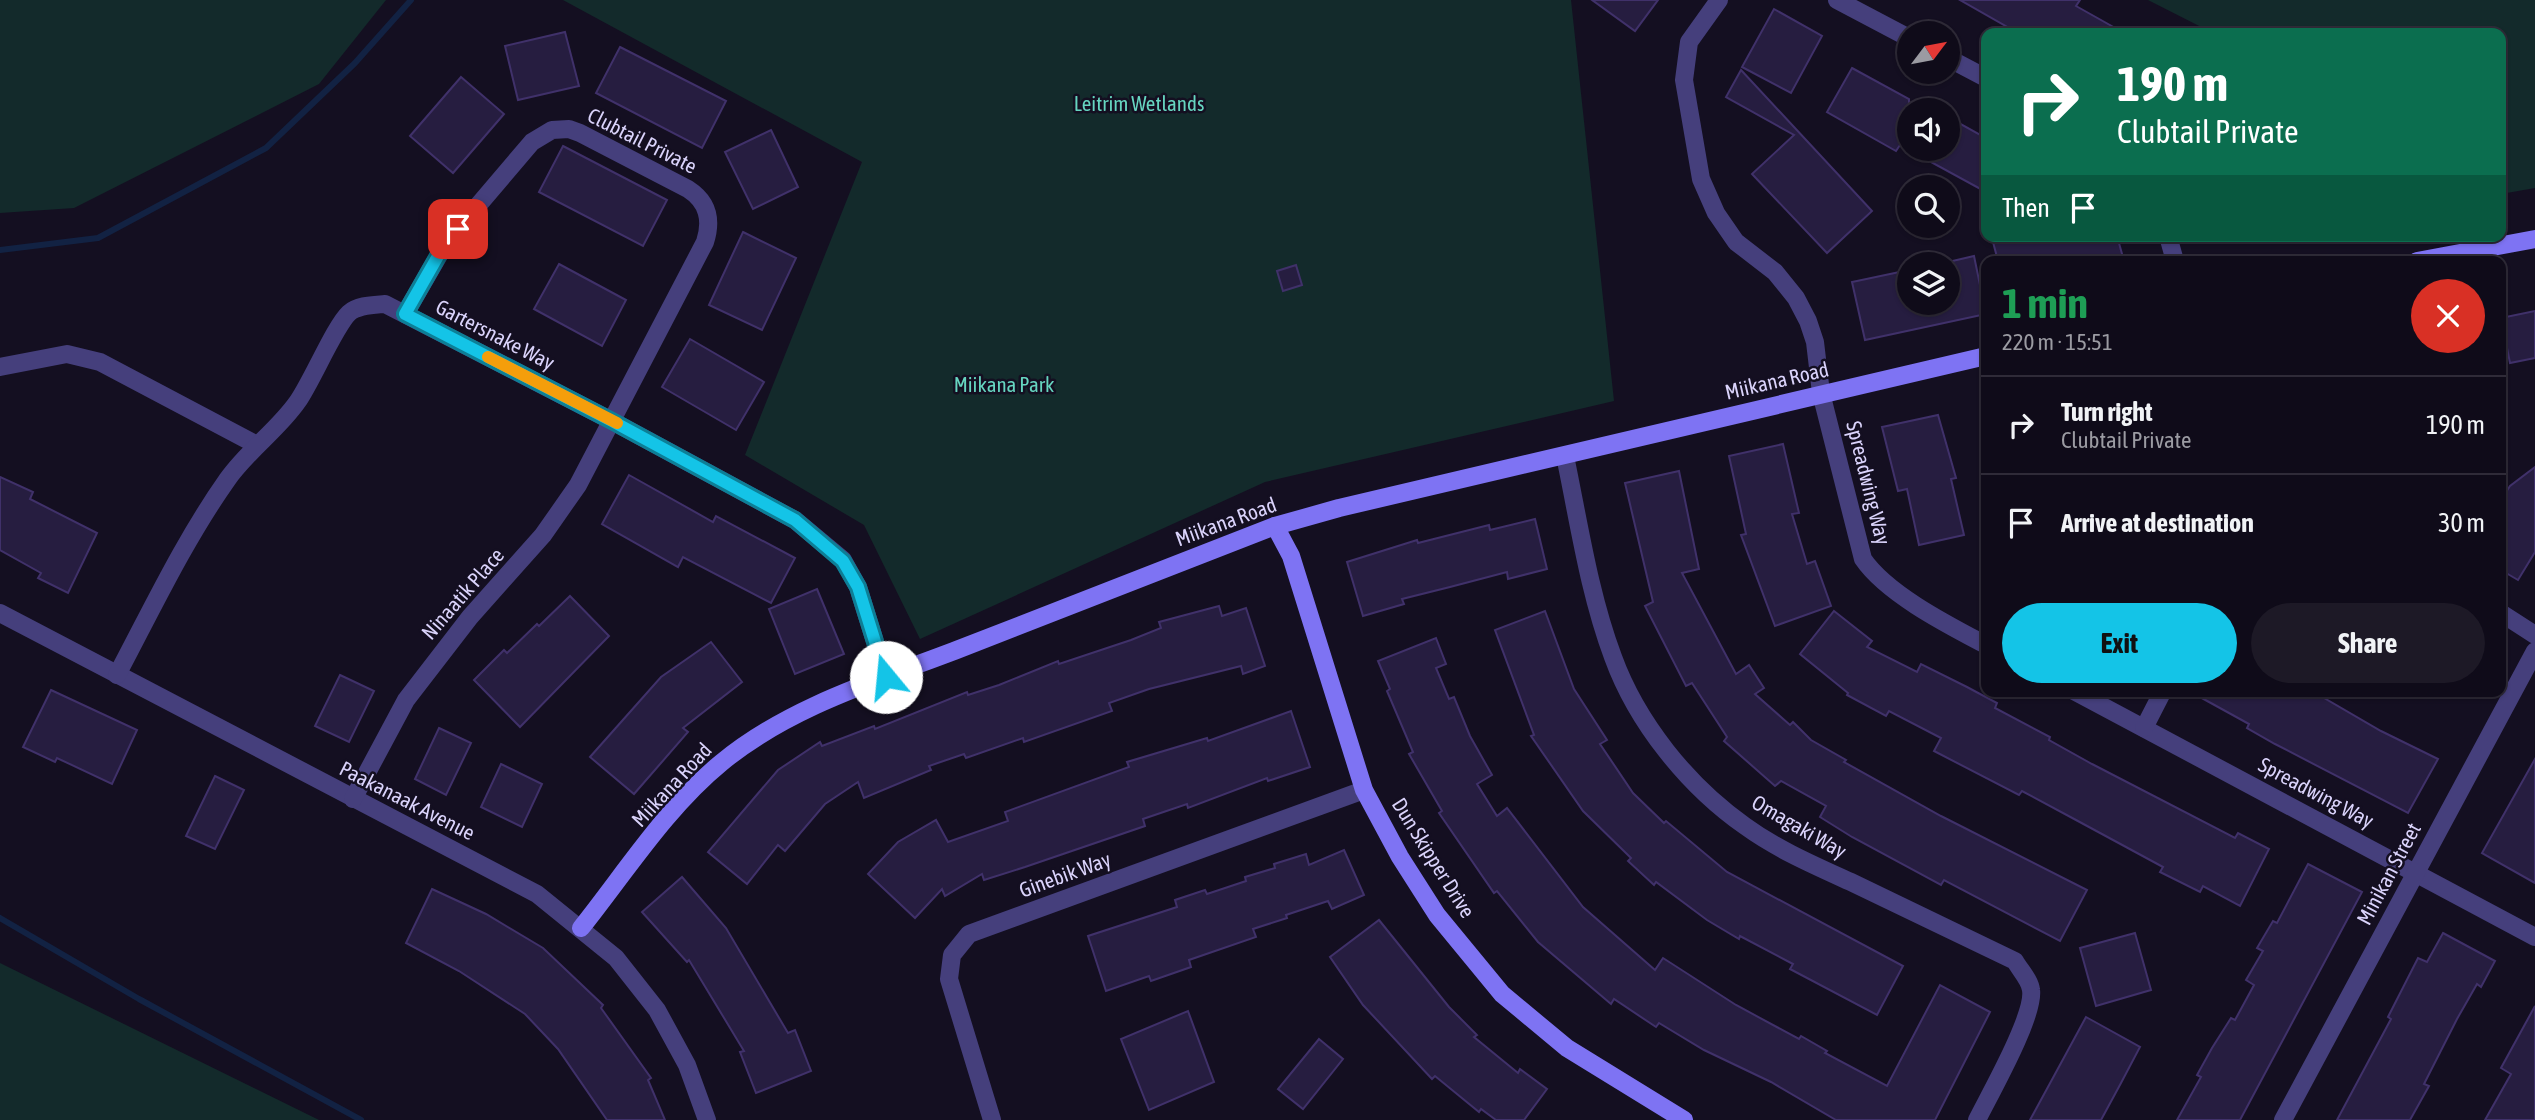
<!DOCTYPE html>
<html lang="en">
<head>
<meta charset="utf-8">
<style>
	:root { --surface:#0f0b19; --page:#1d1926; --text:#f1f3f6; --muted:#9b9ba2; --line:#2f2b38; --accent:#14c4e7 }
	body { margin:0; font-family:"Asap Condensed",sans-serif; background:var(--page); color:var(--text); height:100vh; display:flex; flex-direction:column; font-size:26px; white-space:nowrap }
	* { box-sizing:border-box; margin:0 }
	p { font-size:23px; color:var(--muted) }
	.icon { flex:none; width:38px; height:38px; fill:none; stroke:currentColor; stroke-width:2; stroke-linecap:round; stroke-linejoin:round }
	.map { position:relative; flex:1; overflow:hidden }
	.sheet { position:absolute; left:1981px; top:256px; width:525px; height:441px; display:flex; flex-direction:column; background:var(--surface); border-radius:14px; box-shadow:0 2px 5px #0004,0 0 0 2px var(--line) }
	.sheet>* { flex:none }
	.hud { position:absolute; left:1981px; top:28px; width:525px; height:214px; border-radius:14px; box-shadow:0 2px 5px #0004,0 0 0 2px var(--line); background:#0b6e4f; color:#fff; overflow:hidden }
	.needle { width:46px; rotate:58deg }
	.buttons { position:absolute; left:1897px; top:21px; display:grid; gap:14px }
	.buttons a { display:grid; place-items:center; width:63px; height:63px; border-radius:50%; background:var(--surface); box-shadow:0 2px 5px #0004,0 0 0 2px var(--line); font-size:35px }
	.pin { position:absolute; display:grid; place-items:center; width:60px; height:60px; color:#fff; margin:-30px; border-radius:14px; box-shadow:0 4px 10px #0006 }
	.me { position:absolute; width:77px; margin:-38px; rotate:343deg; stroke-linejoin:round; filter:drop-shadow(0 0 5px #0008) }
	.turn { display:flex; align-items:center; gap:24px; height:147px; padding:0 21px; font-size:32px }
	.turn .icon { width:91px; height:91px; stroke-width:2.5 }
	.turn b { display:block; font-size:49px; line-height:60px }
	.then { display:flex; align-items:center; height:66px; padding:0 21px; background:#0003; gap:14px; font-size:26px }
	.round { display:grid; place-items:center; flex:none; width:74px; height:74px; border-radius:37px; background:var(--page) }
	.summary { display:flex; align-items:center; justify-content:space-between; height:119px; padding:0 21px }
	h1 { font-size:42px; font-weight:700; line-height:52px; color:#1e9e55 }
	.button { display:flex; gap:14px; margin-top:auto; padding:14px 21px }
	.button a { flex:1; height:80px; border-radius:42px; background:var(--accent); color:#111; font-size:28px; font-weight:700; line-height:80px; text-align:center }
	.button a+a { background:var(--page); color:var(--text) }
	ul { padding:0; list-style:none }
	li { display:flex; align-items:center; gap:21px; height:98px; padding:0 21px; border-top:2px solid var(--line) }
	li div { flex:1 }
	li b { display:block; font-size:26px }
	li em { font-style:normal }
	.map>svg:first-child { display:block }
	.green { fill:#132a2b }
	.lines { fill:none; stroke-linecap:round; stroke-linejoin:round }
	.stream { stroke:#122243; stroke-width:6 }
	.building { fill:#261d40; stroke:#40316a; stroke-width:2 }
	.street { stroke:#453f7c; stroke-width:18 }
	.secondary { stroke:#7e73f3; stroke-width:18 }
	.route-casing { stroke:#0d7f96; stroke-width:18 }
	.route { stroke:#14c4e7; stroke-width:12 }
	.slow { stroke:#f59e0b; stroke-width:12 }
	.labels { text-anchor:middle; stroke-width:5; stroke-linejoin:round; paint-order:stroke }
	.park-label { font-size:21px; fill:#66d5c0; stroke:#140f21 }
	.street-label { font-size:21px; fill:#dad3fb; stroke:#140f21 }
</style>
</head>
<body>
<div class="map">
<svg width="2535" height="1120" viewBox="0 0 2535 1120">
	<rect width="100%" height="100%" fill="#140f21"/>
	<g class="green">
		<polygon points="0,0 386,0 319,84 74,208 0,213"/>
		<polygon points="563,0 1571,0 1614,401 1265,482 920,639 864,525 745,455 862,162"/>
		<polygon points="2148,0 2535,0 2535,188 2501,194 2501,33 2213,33"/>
		<polygon points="0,963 319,1120 0,1120"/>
	</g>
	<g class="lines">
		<g class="stream">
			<polyline points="0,250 98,238 266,148 355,63 411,0"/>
			<polyline points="0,918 139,999 361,1120"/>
		</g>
	</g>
	<g class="building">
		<polygon points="1592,0 1658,0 1635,31"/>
		<polygon points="1960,0 2080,0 2076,6 2124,33 2018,33"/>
		<polygon points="1774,9 1822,36 1791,93 1742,67"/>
		<polygon points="565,32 579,86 518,100 505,46"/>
		<polygon points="620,47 726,101 702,148 596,93"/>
		<polygon points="1852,68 1909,99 1909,149 1948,149 1948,117 1986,138 1986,192 1900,145 1896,151 1827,112"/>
		<polygon points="1741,70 1872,211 1827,253 1752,174 1794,135 1726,97"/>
		<polygon points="461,77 504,114 453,173 410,136"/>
		<polygon points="771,130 798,187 753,209 725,152"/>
		<polygon points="563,146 667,200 643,246 539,192"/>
		<polygon points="743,232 796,258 762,330 709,305"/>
		<polygon points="2016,236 2117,236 2124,261 1998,261 1993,242"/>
		<polygon points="1974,256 1986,314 1865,340 1852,282 1909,270 1909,303 1948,303 1948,262"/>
		<polygon points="559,264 626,300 602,346 534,309"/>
		<polygon points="1296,265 1302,285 1283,291 1277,271"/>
		<polygon points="2535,311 2535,358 2510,363 2501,318"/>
		<polygon points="690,339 764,382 736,430 662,387"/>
		<polygon points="1938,415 1956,478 1951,479 1964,535 1919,545 1907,489 1898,491 1882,427"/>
		<polygon points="1783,444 1799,513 1792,514 1807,564 1815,561 1831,606 1775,626 1741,535 1746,534 1729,456"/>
		<polygon points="2535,467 2535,552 2518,580 2501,570 2501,500 2510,486"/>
		<polygon points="1679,471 1699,569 1682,573 1736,674 1749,665 1764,688 1755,694 1790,725 1793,722 1811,740 1846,760 1844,762 1941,816 2087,890 2060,941 1944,880 1941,885 1852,837 1820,817 1826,806 1781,781 1775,786 1724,741 1727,737 1692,683 1686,686 1645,606 1653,602 1625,483"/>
		<polygon points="629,475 713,522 716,516 795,558 771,603 683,557 678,567 602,524"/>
		<polygon points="0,477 33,492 30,499 97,533 68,593 38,578 41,573 0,550"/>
		<polygon points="1535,519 1547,569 1508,579 1507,572 1450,587 1402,599 1404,604 1363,616 1347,562 1417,540 1418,543 1489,525 1490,530"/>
		<polygon points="817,589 844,654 795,674 769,609"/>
		<polygon points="570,596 609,636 520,727 474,680 504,650 507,653 537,624 539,626"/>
		<polygon points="1219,606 1222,616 1246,608 1265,666 1243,674 1241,666 1149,689 1109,703 1112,711 1024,742 1023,738 966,758 964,754 929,766 931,770 864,798 858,782 825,804 785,851 778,845 747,884 708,852 778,770 820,742 822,746 874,726 875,729 967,692 968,695 999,685 1058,661 1059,664 1131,640 1161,628 1159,622"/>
		<polygon points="1545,611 1574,689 1607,740 1600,744 1633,793 1664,823 1666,821 1727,872 1903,966 1877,1015 1790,969 1793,964 1740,936 1739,939 1707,920 1656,882 1654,885 1628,861 1631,858 1583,811 1531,736 1534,735 1495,630"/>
		<polygon points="1834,611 1872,641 1867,647 1917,672 1921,664 1967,687 1997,703 1995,708 2050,737 2049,740 2092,764 2235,838 2238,833 2269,849 2240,906 2203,886 2200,892 2160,872 2163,867 2076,820 2022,791 2019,795 1934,751 1941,738 1889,711 1886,716 1847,695 1848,693 1800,654"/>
		<polygon points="1436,638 1446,664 1436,668 1449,699 1454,697 1470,736 1492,775 1477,784 1497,816 1507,808 1583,907 1655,970 1663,958 1736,1005 1799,1039 1801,1036 1827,1051 1825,1053 1887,1086 1940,985 1990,1012 1935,1120 1836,1120 1771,1082 1704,1050 1659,1023 1656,1027 1614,999 1611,1004 1538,942 1497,891 1494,893 1439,813 1442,811 1409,754 1413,752 1387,691 1390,689 1378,661"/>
		<polygon points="711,642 742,682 683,728 688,732 634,794 590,757 661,677"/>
		<polygon points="340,675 374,691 349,742 315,726"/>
		<polygon points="51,690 137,730 112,784 57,758 55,762 23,747"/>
		<polygon points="2189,691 2312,691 2381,731 2438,759 2408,813 2275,744 2247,728 2249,724"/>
		<polygon points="1291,711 1310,767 1268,781 1267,778 1188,808 1187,804 1143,819 1145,826 1025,867 984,880 982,874 945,896 942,889 915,918 868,874 898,842 936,820 948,842 1008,821 1005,812 1129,767 1127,762 1207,738 1208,741"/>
		<polygon points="439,728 471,743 446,795 415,779"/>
		<polygon points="2535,759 2535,883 2482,853"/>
		<polygon points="501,764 542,784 522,827 481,807"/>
		<polygon points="215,776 244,790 215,849 186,836"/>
		<polygon points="1344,850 1364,895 1332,909 1328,901 1286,915 1287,918 1253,929 1256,937 1189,960 1191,967 1151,981 1149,976 1106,991 1088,936 1177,907 1175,900 1205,890 1207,894 1246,881 1245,877 1275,868 1274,864 1306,854 1309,865"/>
		<polygon points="2308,864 2362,892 2240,1120 2177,1120 2201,1077 2197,1075 2212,1048 2231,1018 2235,1020 2254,985 2246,980 2263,951 2257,948 2273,921 2277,923"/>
		<polygon points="682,877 726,928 788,1033 795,1030 811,1071 756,1093 740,1052 744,1051 689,960 687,962 642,912"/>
		<polygon points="432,889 486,914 543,948 603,1005 601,1008 651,1078 648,1080 665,1120 607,1120 558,1049 525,1014 459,971 406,943"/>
		<polygon points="1379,920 1449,1007 1477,1035 1474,1037 1518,1073 1520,1069 1547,1089 1524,1120 1496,1120 1481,1109 1479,1112 1435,1076 1432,1079 1363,1005 1330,957"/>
		<polygon points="2135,933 2151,990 2096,1006 2080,948"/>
		<polygon points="2443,933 2495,961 2481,987 2477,984 2457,1019 2424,1084 2429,1086 2410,1120 2337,1120 2391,1019 2388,1017 2418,958 2427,962"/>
		<polygon points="2535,1006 2535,1120 2485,1120 2511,1074 2501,1068"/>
		<polygon points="1188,1011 1214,1082 1149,1110 1121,1039"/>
		<polygon points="2086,1017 2140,1047 2121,1083 2101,1120 2030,1120"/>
		<polygon points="1319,1039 1343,1059 1303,1109 1278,1089"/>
	</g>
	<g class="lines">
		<g class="street">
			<path d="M 1719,0 L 1689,42 L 1684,80 L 1701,179 L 1716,213 L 1736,242 L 1775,272 L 1796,298 L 1808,321 L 1815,342 L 1821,393 L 1863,559 C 1887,594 1948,625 1986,645"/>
			<polyline points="1837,0 1909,38"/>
			<polyline points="1948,58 1986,78"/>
			<polyline points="2168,236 2175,261"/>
			<polyline points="0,367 67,354 100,362 257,445"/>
			<path d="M 1565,456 C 1579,523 1589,593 1613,657 C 1637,723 1688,786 1745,826 C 1778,850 1816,866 1853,883 C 1907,909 1961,935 2015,961 C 2020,970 2030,980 2031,990 C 2035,1015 1990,1094 1977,1120"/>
			<polyline points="0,613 537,894 616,958 657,1010 687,1065 707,1120"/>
			<polyline points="2501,613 2535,635"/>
			<path d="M 117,675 C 152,609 184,541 227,480 C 248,450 278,430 298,401 C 312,381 335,326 349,313 C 358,305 374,305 385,304 L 612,421 L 795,520 L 843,560 L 858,587 L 886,677"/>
			<polyline points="2074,691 2535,937"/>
			<polyline points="2144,728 2163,691"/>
			<path d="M 353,799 L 406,700 L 470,617 L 543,535 L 578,485 L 705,242 C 712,220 708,202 688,189 L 580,133 L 569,129 L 552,130 L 532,142 L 446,243 L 405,314"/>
			<polyline points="992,1120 949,979 952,955 969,934 1364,790"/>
			<polyline points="2283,1120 2535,651"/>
		</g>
		<g class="secondary">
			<polyline points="2417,261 2535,239"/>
			<polyline points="1275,526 1291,556 1364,790 1400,857 1437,915 1502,994 1567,1048 1684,1120"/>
			<path d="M 581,928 C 625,873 666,808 721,763 C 787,708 875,681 954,651 C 1061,609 1168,567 1275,526 L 1339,508 L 1986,356"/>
		</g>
	</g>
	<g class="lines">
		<g class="route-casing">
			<polyline id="route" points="458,229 438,256 405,314 612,421 795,520 843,561 858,587 886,677"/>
		</g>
		<use href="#route" class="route"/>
		<polyline class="slow" points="488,357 617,423"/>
	</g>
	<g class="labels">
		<g class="park-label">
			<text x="1139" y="111">Leitrim Wetlands</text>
			<text x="1004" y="392">Miikana Park</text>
		</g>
		<g class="street-label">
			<text transform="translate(642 141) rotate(27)" y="7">Clubtail Private</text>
			<text transform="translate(495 335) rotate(27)" y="7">Gartersnake Way</text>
			<text transform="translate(1777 381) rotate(-13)" y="7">Miikana Road</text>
			<text transform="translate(1868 483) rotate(76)" y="7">Spreadwing Way</text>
			<text transform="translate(1226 522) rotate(-20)" y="7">Miikana Road</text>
			<text transform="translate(463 594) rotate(-49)" y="7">Ninaatik Place</text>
			<text transform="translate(672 785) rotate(-47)" y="7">Miikana Road</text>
			<text transform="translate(2316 793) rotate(28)" y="7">Spreadwing Way</text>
			<text transform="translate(407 801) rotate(27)" y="7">Paakanaak Avenue</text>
			<text transform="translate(1799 827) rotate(30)" y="7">Omagaki Way</text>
			<text transform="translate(1433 858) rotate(58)" y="7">Dun Skipper Drive</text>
			<text transform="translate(2389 874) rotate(-62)" y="7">Minikan Street</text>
			<text transform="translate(1065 875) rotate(-20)" y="7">Ginebik Way</text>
		</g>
	</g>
</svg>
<div class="buttons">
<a><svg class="needle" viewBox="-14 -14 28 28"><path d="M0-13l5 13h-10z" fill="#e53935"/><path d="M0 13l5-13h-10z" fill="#9b9ba2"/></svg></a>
<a><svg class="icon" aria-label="sound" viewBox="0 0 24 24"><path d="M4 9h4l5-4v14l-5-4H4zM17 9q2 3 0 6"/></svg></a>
<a><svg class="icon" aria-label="search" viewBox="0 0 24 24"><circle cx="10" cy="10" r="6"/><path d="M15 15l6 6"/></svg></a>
<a><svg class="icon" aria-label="layers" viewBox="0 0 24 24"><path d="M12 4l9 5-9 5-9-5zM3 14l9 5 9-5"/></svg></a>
</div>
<div class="pin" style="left:458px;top:229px;background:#d93025"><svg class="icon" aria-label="arrive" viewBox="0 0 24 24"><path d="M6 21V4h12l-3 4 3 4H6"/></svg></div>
<svg class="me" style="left:886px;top:677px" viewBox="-20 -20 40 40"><circle r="19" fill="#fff"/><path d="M0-13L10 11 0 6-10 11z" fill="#14c4e7"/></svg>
<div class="hud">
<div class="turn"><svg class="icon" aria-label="right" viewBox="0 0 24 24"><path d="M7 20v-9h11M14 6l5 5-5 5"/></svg><div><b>190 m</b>Clubtail Private</div></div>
<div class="then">Then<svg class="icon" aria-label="arrive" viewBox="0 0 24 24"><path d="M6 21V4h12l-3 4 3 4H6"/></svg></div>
</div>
<section class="sheet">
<div class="summary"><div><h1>1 min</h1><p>220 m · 15:51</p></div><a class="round" style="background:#d93025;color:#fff"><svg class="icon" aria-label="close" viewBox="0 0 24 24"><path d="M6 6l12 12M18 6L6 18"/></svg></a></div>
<ul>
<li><svg class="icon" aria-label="right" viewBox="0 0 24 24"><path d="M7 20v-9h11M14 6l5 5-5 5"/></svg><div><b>Turn right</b><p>Clubtail Private</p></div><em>190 m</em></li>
<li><svg class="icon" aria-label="arrive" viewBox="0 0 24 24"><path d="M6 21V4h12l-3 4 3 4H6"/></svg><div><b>Arrive at destination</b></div><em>30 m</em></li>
</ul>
<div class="button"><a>Exit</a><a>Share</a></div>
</section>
</div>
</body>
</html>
